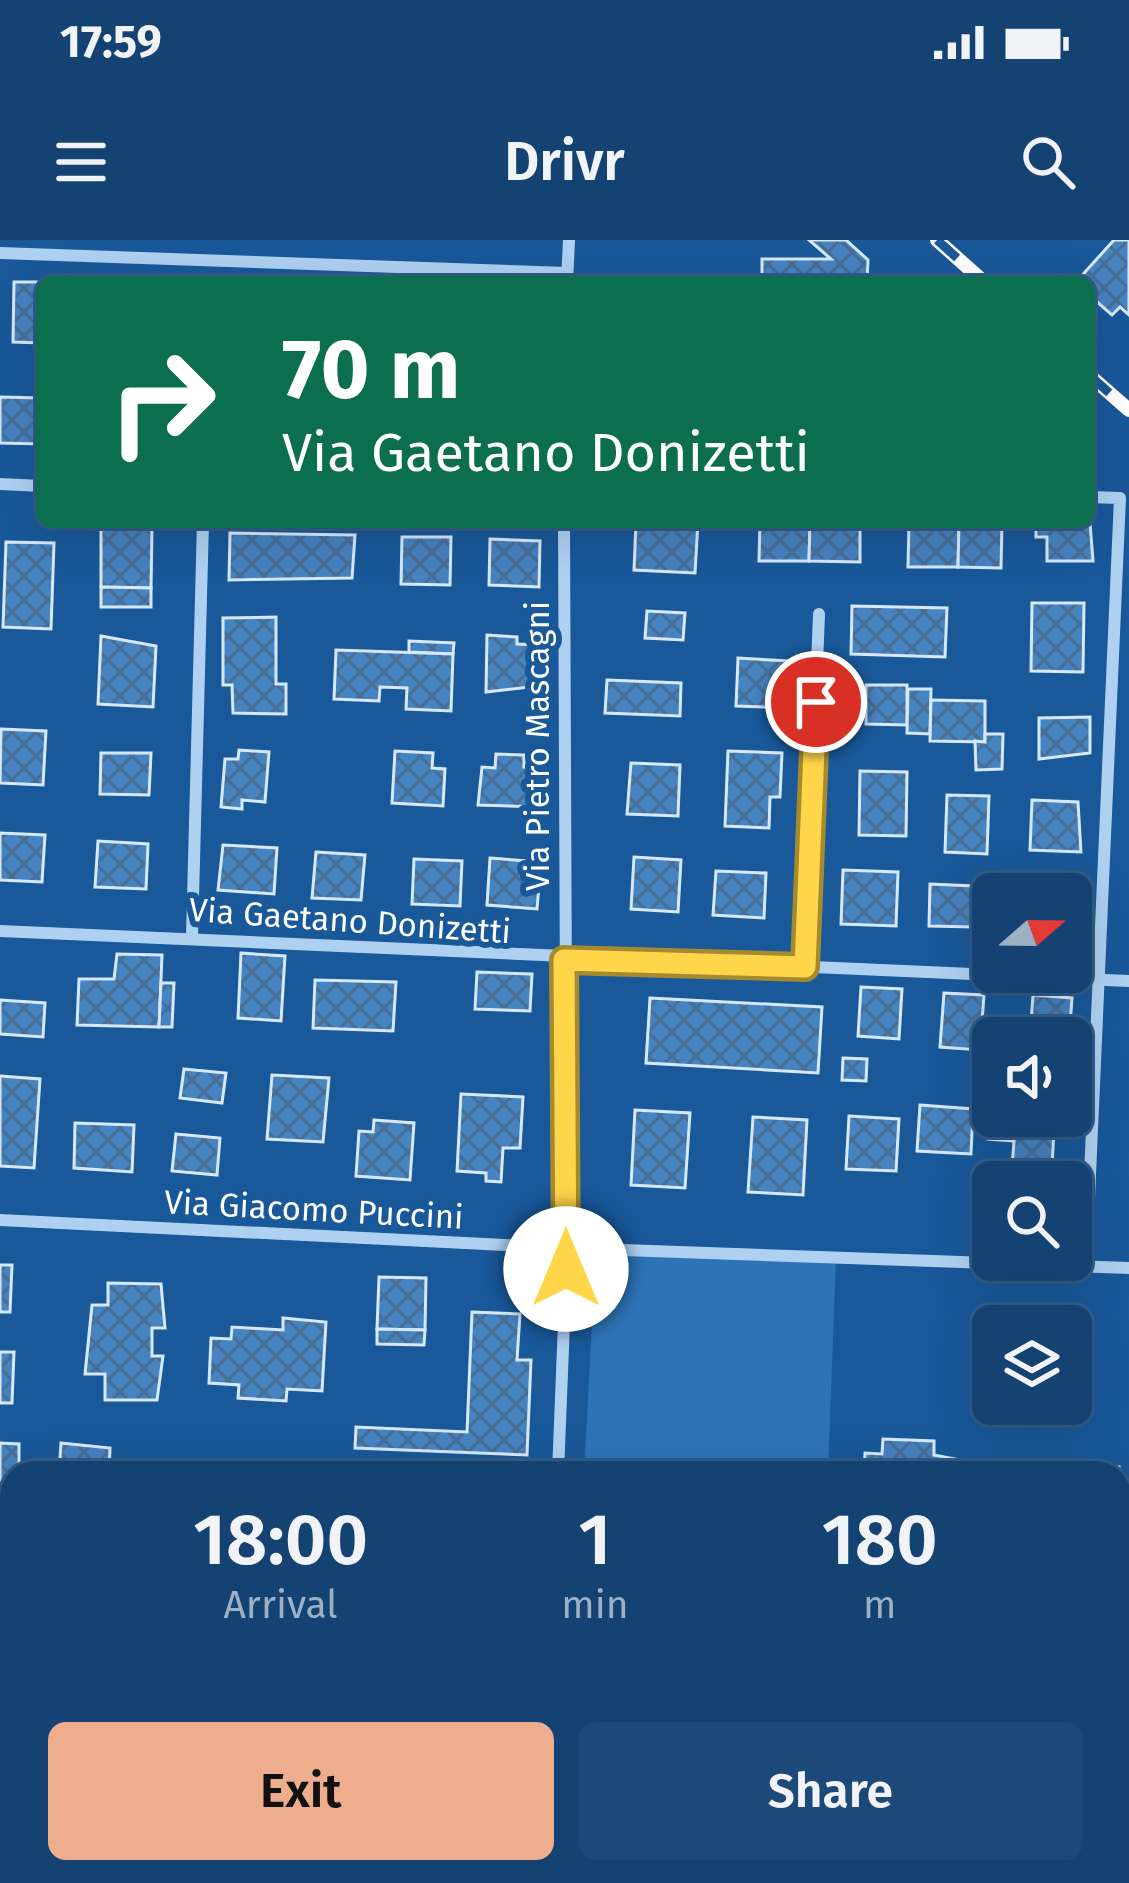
<!DOCTYPE html>
<html lang="en">
<head>
<meta charset="utf-8">
<style>
	:root { --surface:#134273; --page:#1c4978; --text:#f1f3f6; --muted:#9db0c4; --line:#325b85; --accent:#eead8d }
	body { margin:0; font-family:"Fira Sans",sans-serif; background:var(--page); color:var(--text); height:100vh; display:flex; flex-direction:column; font-size:45px; white-space:nowrap }
	* { box-sizing:border-box; margin:0 }
	p { font-size:39px; color:var(--muted) }
	.icon { flex:none; width:66px; height:66px; fill:none; stroke:currentColor; stroke-width:2; stroke-linecap:round; stroke-linejoin:round }
	.map { position:relative; flex:1; overflow:hidden }
	.drawer { position:absolute; left:0px; top:1221px; width:1131px; height:423px; display:flex; flex-direction:column; background:var(--surface); border-radius:36px 36px 0 0; box-shadow:0 12px 48px #0002,0 0 0 3px var(--line) }
	.drawer>* { flex:none }
	.top-card { position:absolute; left:36px; top:36px; width:1059px; height:252px; border-radius:18px; box-shadow:0 12px 48px #0002,0 0 0 3px var(--line); background:#0b6e4f; color:#fff; overflow:hidden }
	.needle { width:78px; rotate:70deg }
	.buttons { position:absolute; left:972px; top:633px; display:grid; gap:24px }
	.buttons a { display:grid; place-items:center; width:120px; height:120px; border-radius:18px; background:var(--surface); box-shadow:0 12px 48px #0002,0 0 0 3px var(--line); font-size:60px }
	.pin { position:absolute; display:grid; place-items:center; width:102px; height:102px; color:#fff; margin:-51px; border:6px solid #fff; border-radius:50%; box-shadow:0 3px 12px #0007 }
	.me { position:absolute; width:132px; margin:-66px; rotate:0deg; stroke-linejoin:round; filter:drop-shadow(0 0 9px #0008) }
	.turn { display:flex; align-items:center; gap:42px; height:252px; padding:0 48px; font-size:54px }
	.turn .icon { width:156px; height:156px; stroke-width:2.5 }
	.turn b { display:block; font-size:84px; line-height:102px }
	.eta { display:flex; justify-content:space-evenly; align-items:center; height:204px; text-align:center }
	.eta b { font-size:72px; font-weight:600; line-height:84px }
	.cta { display:flex; gap:24px; margin-top:auto; padding:24px 48px }
	.cta a { flex:1; height:138px; border-radius:18px; background:var(--accent); color:#111; font-size:48px; font-weight:600; line-height:138px; text-align:center }
	.cta a+a { background:var(--page); color:var(--text) }
	.status { display:flex; justify-content:space-between; align-items:center; height:84px; padding:0 60px; background:var(--surface); direction:ltr }
	.status svg { height:33px; fill:currentColor }
	header { display:flex; justify-content:space-between; align-items:center; height:156px; padding:0 48px; background:var(--surface); font-size:54px; font-weight:600 }
	.map>svg:first-child { display:block }
	.park { fill:#2d73b7 }
	.building { fill:url(#building-cross-hatch); stroke:#d6e9fc; stroke-width:3 }
	.lines { fill:none; stroke-linecap:round; stroke-linejoin:round }
	.minor { stroke:#aed0f1; stroke-width:12 }
	.rail-casing { stroke:#fff; stroke-width:14 }
	.rail { stroke:#195899; stroke-width:9; stroke-dasharray:27; stroke-linecap:butt }
	.route-casing { stroke:#a68a30; stroke-width:30 }
	.route { stroke:#ffd54a; stroke-width:21 }
	.labels { text-anchor:middle; stroke-width:12; stroke-linejoin:round; paint-order:stroke }
	.street-label { font-size:33px; fill:#fff; stroke:#195899 }
</style>
</head>
<body>
<div class="status"><b>17:59</b><svg viewBox="0 0 49 12"><path d="M0 12V9h3v3zM5 12V6h3v6zM10 12V3h3v9zM15 12V0h3v12zM26 1h20v11H26zM47 4h2v5h-2z"/></svg></div>
<header><svg class="icon" aria-label="menu" viewBox="0 0 24 24"><path d="M4 6h16M4 12h16M4 18h16"/></svg>Drivr<svg class="icon" aria-label="search" viewBox="0 0 24 24"><circle cx="10" cy="10" r="6"/><path d="M15 15l6 6"/></svg></header>
<div class="map">
<svg width="1129" height="1643" viewBox="0 0 1129 1643">
	<defs>
		<pattern id="building-cross-hatch" width="8" height="8" patternUnits="userSpaceOnUse" patternTransform="scale(3)"><rect width="8" height="8" fill="#4683c1"/><path d="M0 0l8 8M0 8l8-8" fill="none" stroke="#486d92"/></pattern>
	</defs>
	<rect width="100%" height="100%" fill="#195899"/>
	<polygon class="park" points="596,1009 836,1018 828,1233 584,1233"/>
	<g class="building">
		<polygon points="809,0 846,0 868,20 867,42 762,42 762,19 831,19"/>
		<polygon points="1114,0 1129,0 1129,75 1120,67 1112,75 1089,55 1089,42 1076,42"/>
		<polygon points="14,42 42,42 42,103 13,102"/>
		<polygon points="0,157 42,158 42,204 0,203"/>
		<polygon points="1089,270 1093,321 1047,321 1047,297 1036,297 1036,282 1089,282"/>
		<polygon points="636,282 698,282 695,333 634,330"/>
		<polygon points="760,282 810,282 809,321 759,321"/>
		<polygon points="810,282 860,282 860,322 809,321"/>
		<polygon points="909,282 959,282 958,327 908,327"/>
		<polygon points="959,282 1002,283 1001,328 958,327"/>
		<polygon points="101,285 152,288 151,348 101,347"/>
		<polygon points="230,293 355,295 352,338 229,340"/>
		<polygon points="402,297 451,297 450,345 401,344"/>
		<polygon points="490,299 540,301 539,347 489,345"/>
		<polygon points="6,302 54,303 51,389 3,387"/>
		<polygon points="101,347 151,348 151,367 101,367"/>
		<polygon points="1032,363 1084,363 1083,432 1031,431"/>
		<polygon points="852,366 947,368 945,417 851,414"/>
		<polygon points="647,371 685,373 683,400 645,398"/>
		<polygon points="276,377 276,444 286,444 286,474 233,473 232,445 223,445 223,378"/>
		<polygon points="487,395 517,397 517,404 540,405 539,446 486,452"/>
		<polygon points="101,396 156,406 153,467 98,464"/>
		<polygon points="409,401 454,403 453,414 409,412"/>
		<polygon points="336,410 453,414 451,471 406,469 407,448 380,447 379,461 334,459"/>
		<polygon points="738,418 789,421 786,468 736,466"/>
		<polygon points="607,440 681,443 680,476 605,473"/>
		<polygon points="866,445 907,445 907,485 866,484"/>
		<polygon points="908,449 931,449 930,494 907,493"/>
		<polygon points="931,460 985,461 985,502 930,501"/>
		<polygon points="1090,477 1090,513 1039,519 1039,478"/>
		<polygon points="1,489 46,491 43,545 0,543"/>
		<polygon points="985,494 1003,494 1002,529 976,530 975,501 985,502"/>
		<polygon points="239,510 269,512 265,562 242,560 242,569 221,567 225,519 238,519"/>
		<polygon points="395,511 433,513 432,528 445,529 443,566 392,563"/>
		<polygon points="728,511 782,513 780,557 770,557 769,588 725,586"/>
		<polygon points="101,513 151,513 149,555 100,554"/>
		<polygon points="496,514 524,515 524,527 542,528 540,567 478,565 482,527 495,528"/>
		<polygon points="631,523 680,525 678,576 627,574"/>
		<polygon points="860,531 907,532 906,596 859,595"/>
		<polygon points="947,555 989,556 987,614 945,612"/>
		<polygon points="1032,560 1078,562 1081,612 1030,610"/>
		<polygon points="0,593 45,595 42,642 0,640"/>
		<polygon points="98,601 148,604 146,649 95,647"/>
		<polygon points="223,605 277,608 274,654 218,650"/>
		<polygon points="316,612 365,615 361,660 312,658"/>
		<polygon points="634,617 681,620 678,672 631,669"/>
		<polygon points="490,618 541,622 537,669 487,665"/>
		<polygon points="414,619 462,621 460,666 412,664"/>
		<polygon points="843,630 898,632 896,686 841,684"/>
		<polygon points="716,631 766,633 764,678 713,675"/>
		<polygon points="930,644 974,646 973,687 929,686"/>
		<polygon points="1028,648 1058,649 1057,654 1028,654"/>
		<polygon points="1071,667 1080,667 1079,698 1071,697"/>
		<polygon points="241,713 285,716 281,781 238,778"/>
		<polygon points="117,714 162,715 159,787 77,785 79,739 114,739"/>
		<polygon points="477,732 532,734 530,771 475,769"/>
		<polygon points="315,740 396,742 393,791 313,788"/>
		<polygon points="161,743 174,743 172,787 159,787"/>
		<polygon points="861,747 902,749 899,799 858,796"/>
		<polygon points="944,753 984,755 980,810 940,807"/>
		<polygon points="1033,755 1072,758 1069,798 1030,797"/>
		<polygon points="650,758 822,767 818,833 646,823"/>
		<polygon points="0,760 45,763 43,797 0,794"/>
		<polygon points="988,787 1016,789 1015,798 993,798 993,814 986,814"/>
		<polygon points="986,814 993,814 993,868 983,867"/>
		<polygon points="843,818 867,819 866,841 842,840"/>
		<polygon points="184,829 226,833 222,863 180,858"/>
		<polygon points="272,835 329,838 323,902 267,899"/>
		<polygon points="0,836 40,839 34,928 0,926"/>
		<polygon points="461,854 523,857 520,908 503,908 501,942 486,941 486,933 457,931"/>
		<polygon points="920,865 973,869 971,914 917,911"/>
		<polygon points="990,867 993,876 1065,876 1064,891 1054,891 1051,942 1011,942 1014,901 988,899"/>
		<polygon points="635,870 690,873 685,948 631,945"/>
		<polygon points="849,876 899,879 896,931 846,929"/>
		<polygon points="753,877 807,880 803,955 748,952"/>
		<polygon points="374,880 414,883 410,940 356,936 359,891 373,892"/>
		<polygon points="75,883 134,885 132,932 74,928"/>
		<polygon points="176,894 220,898 217,935 172,931"/>
		<polygon points="0,1025 12,1025 10,1072 0,1072"/>
		<polygon points="379,1037 426,1038 425,1090 377,1089"/>
		<polygon points="108,1043 161,1044 165,1088 152,1088 152,1116 163,1116 157,1160 105,1160 105,1134 85,1134 92,1065 108,1065"/>
		<polygon points="472,1072 520,1074 517,1120 531,1120 527,1215 355,1208 356,1187 467,1192"/>
		<polygon points="283,1078 326,1082 322,1151 287,1149 286,1161 238,1158 239,1145 209,1143 211,1098 231,1099 232,1087 283,1090"/>
		<polygon points="377,1089 425,1090 424,1105 377,1104"/>
		<polygon points="0,1112 14,1112 12,1163 0,1163"/>
		<polygon points="883,1199 934,1201 934,1215 960,1220 1119,1227 1119,1243 1119,1233 864,1233 865,1213 882,1214"/>
		<polygon points="0,1203 19,1204 19,1233 12,1233 12,1291 0,1291"/>
		<polygon points="61,1203 110,1208 109,1233 59,1233"/>
		<polygon points="1119,1260 1129,1261 1120,1299 1119,1299"/>
		<polygon points="1119,1322 1129,1322 1127,1375 1119,1374"/>
		<polygon points="1119,1581 1127,1582 1125,1619 1119,1619"/>
	</g>
	<g class="lines">
		<g class="minor">
			<polyline points="0,13 567,33"/>
			<polyline points="567,42 569,0"/>
			<polyline points="0,244 42,246"/>
			<polyline points="0,691 1129,741"/>
			<polyline points="192,696 203,282"/>
			<polyline points="805,727 819,374"/>
			<polyline points="0,980 567,1008 1129,1028"/>
			<polyline points="1086,1025 1120,258 1089,257"/>
			<polyline points="558,1233 567,1008 564,282"/>
			<polyline points="1119,1559 1129,1559"/>
			<polyline points="0,1595 12,1596"/>
			<polyline points="550,1632 751,1643"/>
			<polyline points="157,1643 157,1632"/>
			<polyline points="537,1643 538,1632"/>
		</g>
		<g class="rail-casing">
			<g id="rail">
				<polyline points="937,0 984,42"/>
				<polyline points="1089,135 1129,170"/>
			</g>
		</g>
		<use href="#rail" class="rail"/>
	</g>
	<g class="lines">
		<g class="route-casing">
			<polyline id="route" points="566,1029 564,720 805,727 816,462"/>
		</g>
		<use href="#route" class="route"/>
	</g>
	<g class="labels">
		<g class="street-label">
			<text transform="translate(537 506) rotate(-90)" y="12">Via Pietro Mascagni</text>
			<text transform="translate(350 680) rotate(4)" y="12">Via Gaetano Donizetti</text>
			<text transform="translate(314 969) rotate(3)" y="12">Via Giacomo Puccini</text>
		</g>
	</g>
</svg>
<div class="buttons">
<a><svg class="needle" viewBox="-14 -14 28 28"><path d="M0-13l5 13h-10z" fill="#e53935"/><path d="M0 13l5-13h-10z" fill="#9db0c4"/></svg></a>
<a><svg class="icon" aria-label="sound" viewBox="0 0 24 24"><path d="M4 9h4l5-4v14l-5-4H4zM17 9q2 3 0 6"/></svg></a>
<a><svg class="icon" aria-label="search" viewBox="0 0 24 24"><circle cx="10" cy="10" r="6"/><path d="M15 15l6 6"/></svg></a>
<a><svg class="icon" aria-label="layers" viewBox="0 0 24 24"><path d="M12 4l9 5-9 5-9-5zM3 14l9 5 9-5"/></svg></a>
</div>
<div class="pin" style="left:816px;top:462px;background:#d93025"><svg class="icon" aria-label="arrive" viewBox="0 0 24 24"><path d="M6 21V4h12l-3 4 3 4H6"/></svg></div>
<svg class="me" style="left:566px;top:1029px" viewBox="-20 -20 40 40"><circle r="19" fill="#fff"/><path d="M0-13L10 11 0 6-10 11z" fill="#ffd54a"/></svg>
<div class="top-card">
<div class="turn"><svg class="icon" aria-label="right" viewBox="0 0 24 24"><path d="M7 20v-9h11M14 6l5 5-5 5"/></svg><div><b>70 m</b>Via Gaetano Donizetti</div></div>
</div>
<section class="drawer">
<div class="eta">
<div><b>18:00</b><p>Arrival</p></div>
<div><b>1</b><p>min</p></div>
<div><b>180</b><p>m</p></div>
</div>
<div class="cta"><a>Exit</a><a>Share</a></div>
</section>
</div>
</body>
</html>
